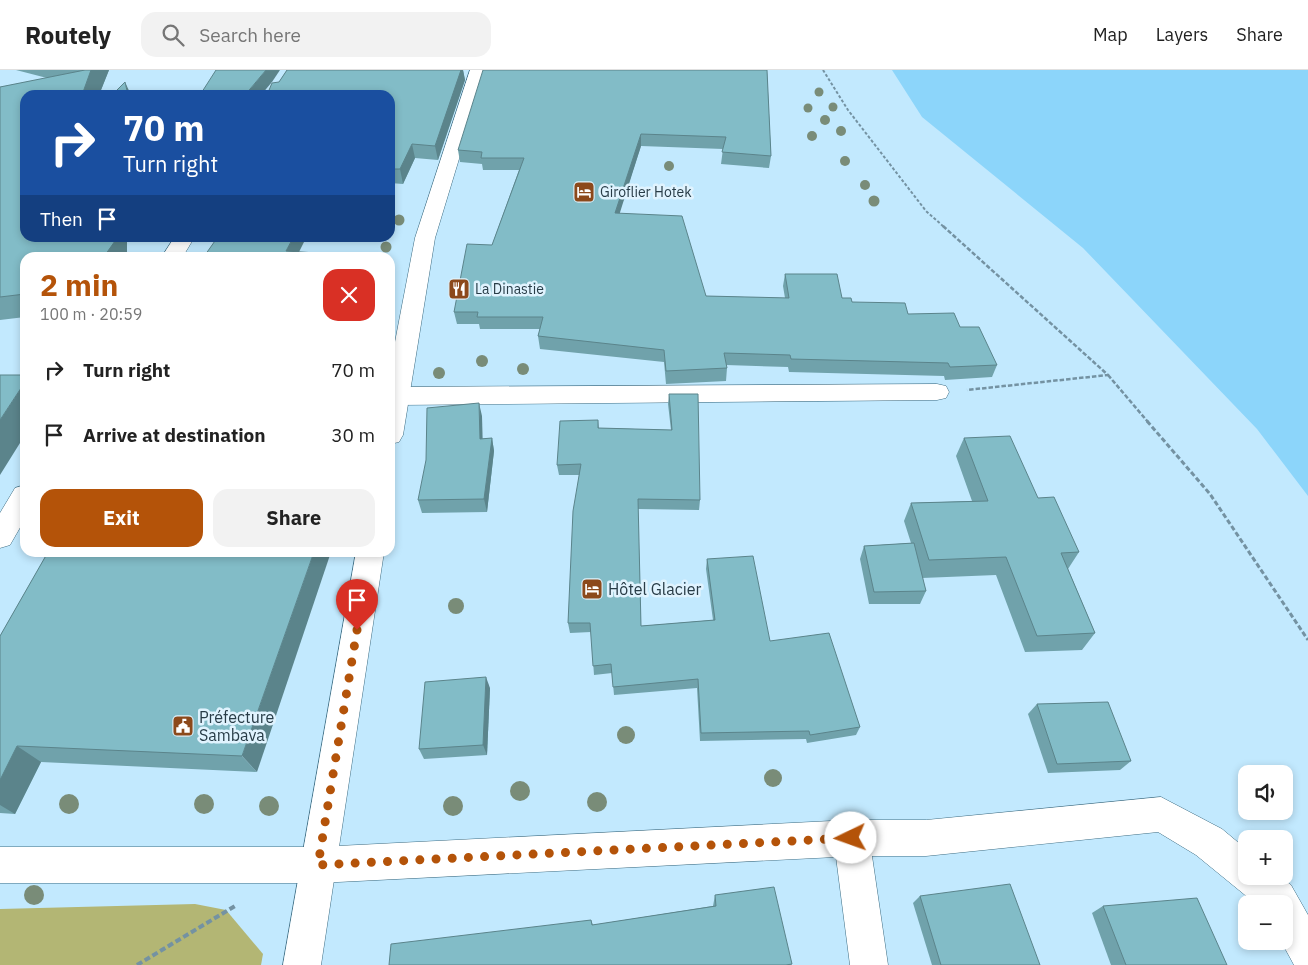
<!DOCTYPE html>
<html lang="en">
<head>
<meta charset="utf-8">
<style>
	:root { --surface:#fff; --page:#f2f2f2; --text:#222; --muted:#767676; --line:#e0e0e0; --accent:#b45309 }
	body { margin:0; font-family:"IBM Plex Sans",sans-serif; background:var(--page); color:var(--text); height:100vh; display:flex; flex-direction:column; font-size:19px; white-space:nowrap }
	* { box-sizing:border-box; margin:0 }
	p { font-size:16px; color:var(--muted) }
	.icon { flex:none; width:28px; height:28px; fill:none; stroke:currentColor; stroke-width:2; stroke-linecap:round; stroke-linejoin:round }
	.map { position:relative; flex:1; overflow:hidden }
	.panel { position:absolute; left:20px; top:182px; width:375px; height:305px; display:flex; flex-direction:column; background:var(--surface); border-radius:15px; box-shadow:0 2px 8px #0003 }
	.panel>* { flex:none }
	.banner { position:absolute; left:20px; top:20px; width:375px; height:152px; border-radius:15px; box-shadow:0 2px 8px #0003; background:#1a4fa0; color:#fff; overflow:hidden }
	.controls { position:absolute; left:1238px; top:695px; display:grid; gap:10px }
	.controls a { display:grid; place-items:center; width:55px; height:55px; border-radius:10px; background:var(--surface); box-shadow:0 2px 8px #0003; font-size:25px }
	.pin { position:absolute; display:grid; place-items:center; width:42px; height:42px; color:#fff; margin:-51px -21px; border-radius:50% 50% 50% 0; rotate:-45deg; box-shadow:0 0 5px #0007 }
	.pin .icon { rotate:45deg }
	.me { position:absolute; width:55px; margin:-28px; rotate:267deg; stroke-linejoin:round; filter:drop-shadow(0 0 4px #0008) }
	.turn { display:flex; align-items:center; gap:18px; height:105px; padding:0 20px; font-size:22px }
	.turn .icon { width:65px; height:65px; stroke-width:2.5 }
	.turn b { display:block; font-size:35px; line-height:42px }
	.then { display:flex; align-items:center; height:48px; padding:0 20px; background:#0003; gap:10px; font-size:19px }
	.round { display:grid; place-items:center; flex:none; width:52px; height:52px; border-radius:15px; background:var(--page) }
	.headline { display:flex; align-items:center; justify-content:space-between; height:85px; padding:0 20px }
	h1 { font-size:30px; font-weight:700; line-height:38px; color:var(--accent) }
	.primary-button { display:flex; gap:10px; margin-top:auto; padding:10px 20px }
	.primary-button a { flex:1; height:58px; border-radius:15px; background:var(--accent); color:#fff; font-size:20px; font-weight:700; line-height:58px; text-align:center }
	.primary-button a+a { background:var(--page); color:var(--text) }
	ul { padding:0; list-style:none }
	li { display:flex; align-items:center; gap:15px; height:65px; padding:0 20px }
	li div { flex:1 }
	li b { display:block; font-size:19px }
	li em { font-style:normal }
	header { display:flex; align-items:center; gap:30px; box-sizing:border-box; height:70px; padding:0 25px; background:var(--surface); border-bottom:1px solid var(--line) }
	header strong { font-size:24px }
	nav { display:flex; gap:28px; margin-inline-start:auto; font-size:18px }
	.search { width:350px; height:45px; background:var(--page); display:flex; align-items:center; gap:12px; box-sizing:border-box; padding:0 18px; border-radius:15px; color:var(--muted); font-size:19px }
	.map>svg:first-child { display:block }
	.green { fill:#b3b674 }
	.water { fill:#8cd5fa }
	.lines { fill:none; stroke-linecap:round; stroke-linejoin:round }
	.minor-casing { stroke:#3d6c82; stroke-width:1 }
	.tertiary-casing { stroke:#3d6c82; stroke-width:1 }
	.secondary-casing { stroke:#3d6c82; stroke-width:1 }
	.path-far3 { stroke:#7492a2; stroke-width:2; stroke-dasharray:3 2; stroke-linecap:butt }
	.path-far2 { stroke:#7492a2; stroke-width:2.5; stroke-dasharray:4.5 2; stroke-linecap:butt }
	.path-far1 { stroke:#7492a2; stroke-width:3; stroke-dasharray:5 2.5; stroke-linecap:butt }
	.path { stroke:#7492a2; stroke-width:4; stroke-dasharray:6 3; stroke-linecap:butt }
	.minor { fill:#fff; fill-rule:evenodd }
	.tertiary { fill:#fff; fill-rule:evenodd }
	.secondary { fill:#fff; fill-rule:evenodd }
	.tree { fill:#798c78 }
	.wall { fill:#70a2ab }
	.shaded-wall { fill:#5b848b }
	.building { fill:#82bcc7; stroke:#5b848b }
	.route { stroke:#b45309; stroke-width:9; stroke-dasharray:0 16.2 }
	.labels { text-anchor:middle; stroke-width:5; stroke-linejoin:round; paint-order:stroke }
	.far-poi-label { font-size:14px; fill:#283c47; stroke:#e0f3fe; text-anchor:start }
	.poi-label { font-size:16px; fill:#283c47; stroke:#e0f3fe; text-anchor:start }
</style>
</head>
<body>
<header>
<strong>Routely</strong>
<div class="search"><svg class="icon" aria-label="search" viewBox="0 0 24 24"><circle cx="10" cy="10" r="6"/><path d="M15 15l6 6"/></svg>Search here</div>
<nav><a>Map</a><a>Layers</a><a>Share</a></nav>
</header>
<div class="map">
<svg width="1308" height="895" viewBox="0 0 1308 895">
	<rect width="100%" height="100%" fill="#c2e9fe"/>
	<polygon class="green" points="195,834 226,840 263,884 261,895 0,895 0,839"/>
	<polygon class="water" points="892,0 1308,0 1308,426 1257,359 1083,178 922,47"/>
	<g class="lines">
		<g class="minor-casing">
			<g id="minor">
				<polygon points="937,314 946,316 949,322 946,328 937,330 397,335 390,333 390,319 397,317"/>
				<polygon points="1161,727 1222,759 1246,779 1246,806 1280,806 1291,815 1308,845 1308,895 1294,895 1281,871 1284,871 1284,834 1256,834 1196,785 1158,762 926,786 872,786 888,895 850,895 836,787 318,813 0,813 0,777 318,777 851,750 926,750"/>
			</g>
		</g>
		<g class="tertiary-casing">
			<g id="tertiary">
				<polygon points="470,0 486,0 435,168 403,365 399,372 390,374 390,298 415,168"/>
				<polygon points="356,482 384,482 321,895 283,895"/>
			</g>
		</g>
		<g class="secondary-casing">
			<g id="secondary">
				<polygon points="174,168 194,168 182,188 161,188"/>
				<polygon points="25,415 25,449 10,475 0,478 0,443 15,418"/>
			</g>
		</g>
		<polyline class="path-far3" points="823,0 848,40 926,141 944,157"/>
		<g class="path-far2">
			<polyline points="943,156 1108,305 967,320"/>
			<polyline points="1108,305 1148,352"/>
		</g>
		<polyline class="path-far1" points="1147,351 1210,424 1308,570"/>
		<polyline class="path" points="137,895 235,836"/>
		<use href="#minor" class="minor"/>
		<use href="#tertiary" class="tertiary"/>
		<use href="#secondary" class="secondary"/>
	</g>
	<g class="tree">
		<circle cx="819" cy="22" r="4.5"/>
		<circle cx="833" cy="37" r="4.5"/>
		<circle cx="808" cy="38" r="4.5"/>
		<circle cx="825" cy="50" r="5"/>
		<circle cx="841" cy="61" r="5"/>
		<circle cx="812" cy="66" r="5"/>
		<circle cx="845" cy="91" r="5"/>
		<circle cx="669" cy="96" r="5"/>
		<circle cx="865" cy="115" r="5"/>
		<circle cx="874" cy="131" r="5.5"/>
		<circle cx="399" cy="150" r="5.5"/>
		<circle cx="386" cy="177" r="5.5"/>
		<circle cx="482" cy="291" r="6"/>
		<circle cx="523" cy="299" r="6"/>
		<circle cx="439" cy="303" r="6"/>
		<circle cx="456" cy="536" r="8"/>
		<circle cx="626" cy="665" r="9"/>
		<circle cx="773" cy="708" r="9"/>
		<circle cx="520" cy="721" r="10"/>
		<circle cx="597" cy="732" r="10"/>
		<circle cx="69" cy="734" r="10"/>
		<circle cx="204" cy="734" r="10"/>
		<circle cx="269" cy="736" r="10"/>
		<circle cx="453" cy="736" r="10"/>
		<circle cx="34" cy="825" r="10"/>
	</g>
	<g class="wall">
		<polygon points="16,0 109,0 99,25 25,25 127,168 127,188 25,188 25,247 0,250 0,17 47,8"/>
		<polygon points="287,0 463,0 465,10 438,90 415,88 403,114 390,113 390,25 279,12"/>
		<polygon points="767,0 771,86 769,98 721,94 723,79 641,76 619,143 706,226 785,228 783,216 785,204 852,232 908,244 960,257 997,295 992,307 945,310 944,306 789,302 788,297 726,295 727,298 726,311 666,314 664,292 540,279 538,266 540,259 480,259 479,254 457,254 454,242 492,175 519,100 483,100 482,94 460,92 458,80"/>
		<polygon points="669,324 700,430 699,440 638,439 641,556 713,550 706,499 707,489 770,571 860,657 856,665 807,673 806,669 700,671 697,618 614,625 612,603 594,605 591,562 570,563 568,553 579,405 559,405 557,395 598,350 599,358 671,360 668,334"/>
		<polygon points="482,346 482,369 492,368 494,381 487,442 422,443 418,430"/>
		<polygon points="964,368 1038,428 1079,482 1068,499 1095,563 1082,580 1025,582 996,505 922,508 926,521 920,534 869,534 860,489 864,476 911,473 904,451 911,433 972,431 956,386"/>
		<polygon points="48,482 257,702 41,692 15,744 0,743 0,566"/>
		<polygon points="490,618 487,685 424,689 419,679"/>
		<polygon points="1037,634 1131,691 1120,700 1048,703 1028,644"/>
		<polygon points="715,825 792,894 791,895 389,895 591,850 593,855 713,836"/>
		<polygon points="920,826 1040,895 932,895 913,833"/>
		<polygon points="1103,836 1227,895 1111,895 1092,843"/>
	</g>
	<g class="shaded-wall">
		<polygon points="91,0 109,0 99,25 82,25"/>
		<polygon points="266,0 280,0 272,12 261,25 245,25"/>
		<polygon points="459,0 463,0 465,10 438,90 435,76"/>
		<polygon points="125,12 131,25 128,25"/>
		<polygon points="641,64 641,76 616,155 615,143"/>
		<polygon points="412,74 415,88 403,114 400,99"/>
		<polygon points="115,168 127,168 127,188 103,188"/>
		<polygon points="293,168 306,168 296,188 286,181"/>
		<polygon points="25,312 25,365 0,405 0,350"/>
		<polygon points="479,333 482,346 483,382 480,369"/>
		<polygon points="492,368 494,381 487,442 484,429"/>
		<polygon points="314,482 331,482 257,702 242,686"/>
		<polygon points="486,607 490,618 487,685 483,675"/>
		<polygon points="17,676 41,692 15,744 0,735 0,710"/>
	</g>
	<g class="building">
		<polygon points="85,0 91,0 82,25 25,25 25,168 115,168 115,171 103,188 25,188 25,224 0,227 0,17"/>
		<polygon points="216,0 266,0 245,25 200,25"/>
		<polygon points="287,0 461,0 435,76 412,74 400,99 390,99 390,25 267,25 272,13 279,12"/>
		<polygon points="483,0 767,0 771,86 722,82 726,67 641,64 615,143 682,146 706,226 789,228 785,204 837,204 842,228 851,228 852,232 905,233 908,244 954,243 960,257 979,257 997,295 950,297 948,293 791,289 790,285 724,283 727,298 666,301 664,280 538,266 543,247 477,247 478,242 454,242 467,174 492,175 524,88 481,88 482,82 458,80"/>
		<polygon points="125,12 128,25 112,25"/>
		<polygon points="217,168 293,168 286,181 316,183 314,188 203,188"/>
		<polygon points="0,305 25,305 25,312 0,350"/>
		<polygon points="669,324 698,324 700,430 638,429 641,556 715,550 707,489 753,486 770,571 829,563 860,657 810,665 809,661 701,663 698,609 613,617 611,594 593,596 590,553 568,553 573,441 581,394 557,395 560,351 598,350 598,358 672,360"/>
		<polygon points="479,333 480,369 492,368 484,429 418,430 426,390 427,338"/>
		<polygon points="1010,366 1038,428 1054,427 1079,482 1061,483 1095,563 1037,566 1006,487 929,490 911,433 988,431 964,368"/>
		<polygon points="914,473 926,521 874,522 864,476"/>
		<polygon points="48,482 314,482 242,686 17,676 0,710 0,566"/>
		<polygon points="486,607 483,675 419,679 425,612"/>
		<polygon points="1108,632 1131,691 1057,694 1037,634"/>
		<polygon points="1010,814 1040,895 941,895 920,826"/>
		<polygon points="774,817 792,894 786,895 389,895 391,874 591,850 592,855 716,836 715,825"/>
		<polygon points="1197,828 1227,895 1126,895 1103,836"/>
	</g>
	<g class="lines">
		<polyline class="route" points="357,560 318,795 851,768"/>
	</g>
	<defs>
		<g id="hotel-square" transform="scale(1.125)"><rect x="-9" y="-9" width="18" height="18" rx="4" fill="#8c491b" stroke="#e0f3fe"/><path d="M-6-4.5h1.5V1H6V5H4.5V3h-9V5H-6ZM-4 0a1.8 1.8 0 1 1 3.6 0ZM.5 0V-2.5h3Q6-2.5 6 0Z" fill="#fff"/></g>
		<g id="restaurant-square" transform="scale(1.125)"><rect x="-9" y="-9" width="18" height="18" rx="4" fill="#8c491b" stroke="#e0f3fe"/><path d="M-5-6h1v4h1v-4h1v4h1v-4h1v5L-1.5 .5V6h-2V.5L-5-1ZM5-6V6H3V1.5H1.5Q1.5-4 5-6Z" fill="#fff"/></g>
		<g id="civic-square" transform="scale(1.125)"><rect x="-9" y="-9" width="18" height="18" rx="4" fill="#8c491b" stroke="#e0f3fe"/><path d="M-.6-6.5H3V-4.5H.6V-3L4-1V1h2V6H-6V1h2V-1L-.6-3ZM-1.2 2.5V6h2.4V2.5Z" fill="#fff"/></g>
	</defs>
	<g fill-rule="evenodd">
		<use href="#hotel-square" x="584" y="122"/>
		<use href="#restaurant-square" x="459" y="219"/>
		<use href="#hotel-square" x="592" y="519"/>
		<use href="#civic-square" x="183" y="656"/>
	</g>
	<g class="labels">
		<g class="far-poi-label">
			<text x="600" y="127">Giroflier Hotek</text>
			<text x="475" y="224">La Dinastie</text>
		</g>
		<g class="poi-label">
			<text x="608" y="525">Hôtel Glacier</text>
			<text x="199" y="653">Préfecture<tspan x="199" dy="18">Sambava</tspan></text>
		</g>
	</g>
</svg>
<div class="controls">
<a><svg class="icon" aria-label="sound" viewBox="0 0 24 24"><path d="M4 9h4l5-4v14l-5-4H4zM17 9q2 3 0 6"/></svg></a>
<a>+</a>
<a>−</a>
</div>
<div class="pin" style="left:357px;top:560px;background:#d93025"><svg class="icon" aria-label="arrive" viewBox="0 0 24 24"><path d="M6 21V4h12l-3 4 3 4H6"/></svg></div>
<svg class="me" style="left:851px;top:768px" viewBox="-20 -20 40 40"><circle r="19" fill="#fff"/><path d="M0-13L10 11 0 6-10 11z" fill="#b45309"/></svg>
<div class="banner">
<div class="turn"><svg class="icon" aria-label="right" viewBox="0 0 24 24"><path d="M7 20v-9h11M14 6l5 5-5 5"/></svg><div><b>70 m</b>Turn right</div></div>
<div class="then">Then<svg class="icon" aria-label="arrive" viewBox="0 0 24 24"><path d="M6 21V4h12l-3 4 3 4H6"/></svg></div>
</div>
<section class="panel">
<div class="headline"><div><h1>2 min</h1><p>100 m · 20:59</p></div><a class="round" style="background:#d93025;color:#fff"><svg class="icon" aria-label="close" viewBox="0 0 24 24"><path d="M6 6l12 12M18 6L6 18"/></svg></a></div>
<ul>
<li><svg class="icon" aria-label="right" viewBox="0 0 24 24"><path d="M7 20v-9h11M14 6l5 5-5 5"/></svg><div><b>Turn right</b></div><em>70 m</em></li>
<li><svg class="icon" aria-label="arrive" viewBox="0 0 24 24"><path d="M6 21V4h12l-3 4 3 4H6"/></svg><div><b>Arrive at destination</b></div><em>30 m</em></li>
</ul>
<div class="primary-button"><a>Exit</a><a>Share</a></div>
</section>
</div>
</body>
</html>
